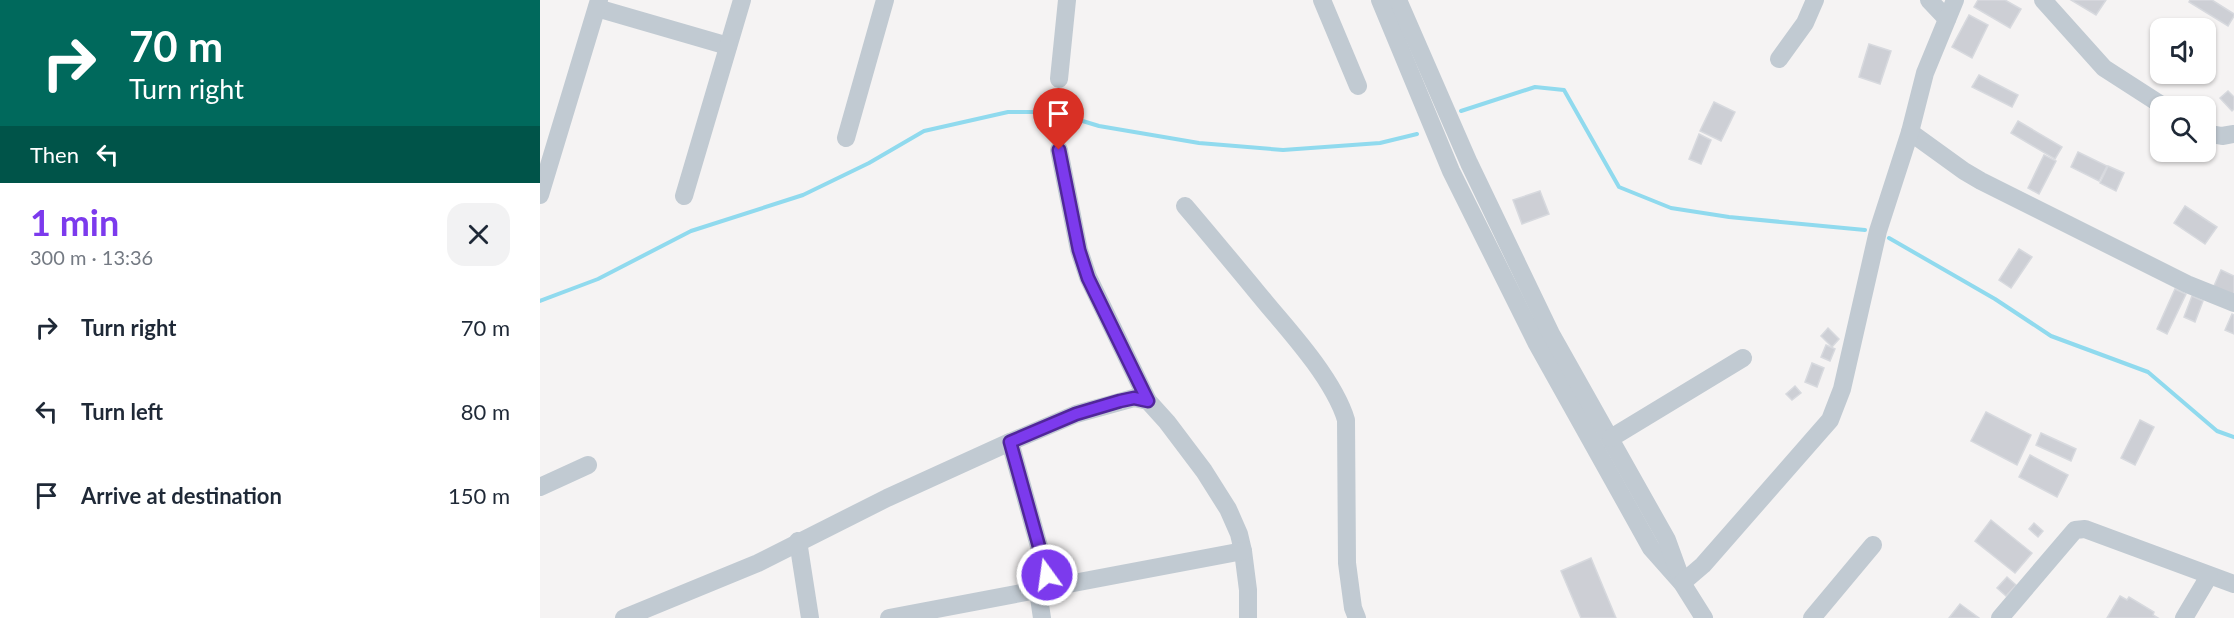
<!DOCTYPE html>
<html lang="en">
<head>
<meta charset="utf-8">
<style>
	:root { --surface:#fff; --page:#f2f2f3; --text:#1f2937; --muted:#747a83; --accent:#7c3aed }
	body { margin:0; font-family:Lato,sans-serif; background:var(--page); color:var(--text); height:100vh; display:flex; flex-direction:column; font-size:22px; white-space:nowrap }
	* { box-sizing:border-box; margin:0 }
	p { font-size:20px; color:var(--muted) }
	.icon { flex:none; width:33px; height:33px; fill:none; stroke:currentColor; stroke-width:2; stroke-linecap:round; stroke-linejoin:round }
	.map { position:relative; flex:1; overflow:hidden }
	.side { display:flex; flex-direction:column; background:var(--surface); width:540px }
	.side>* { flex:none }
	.guide { background:#00695c; color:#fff; overflow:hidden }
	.buttons { position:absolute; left:1610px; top:18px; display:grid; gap:12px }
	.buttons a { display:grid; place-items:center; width:66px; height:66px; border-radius:12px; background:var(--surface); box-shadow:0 2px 4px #0004; font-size:30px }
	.pin { position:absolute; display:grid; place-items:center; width:51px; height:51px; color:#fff; margin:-62px -26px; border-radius:50% 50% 50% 0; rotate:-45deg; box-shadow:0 0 6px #0007 }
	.pin .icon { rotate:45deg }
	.me { position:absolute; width:66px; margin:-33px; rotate:346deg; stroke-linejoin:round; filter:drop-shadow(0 0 4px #0008) }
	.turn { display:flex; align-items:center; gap:21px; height:126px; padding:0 30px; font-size:27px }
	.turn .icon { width:78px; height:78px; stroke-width:2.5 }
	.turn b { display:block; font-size:42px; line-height:51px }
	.then { display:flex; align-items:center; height:57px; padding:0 30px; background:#0003; gap:12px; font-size:22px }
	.round { display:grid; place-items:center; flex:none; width:63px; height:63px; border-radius:18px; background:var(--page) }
	.head { display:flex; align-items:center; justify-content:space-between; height:102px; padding:0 30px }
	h1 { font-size:36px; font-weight:700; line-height:45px; color:var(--accent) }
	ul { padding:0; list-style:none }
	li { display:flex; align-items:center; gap:18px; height:84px; padding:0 30px }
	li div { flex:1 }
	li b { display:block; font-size:22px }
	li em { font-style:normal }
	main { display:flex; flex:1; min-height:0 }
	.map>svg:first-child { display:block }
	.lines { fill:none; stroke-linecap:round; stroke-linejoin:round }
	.stream { stroke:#90daee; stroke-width:4 }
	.building { fill:#cdcfd5; stroke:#d7d9de; stroke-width:1.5 }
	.minor { stroke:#c1cad2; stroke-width:18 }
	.route-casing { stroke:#51269a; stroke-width:15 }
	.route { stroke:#7c3aed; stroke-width:10 }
</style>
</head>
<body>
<main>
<section class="side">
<div class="guide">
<div class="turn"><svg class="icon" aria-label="right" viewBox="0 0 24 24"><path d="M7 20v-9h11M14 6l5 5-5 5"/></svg><div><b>70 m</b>Turn right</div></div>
<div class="then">Then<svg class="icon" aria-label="left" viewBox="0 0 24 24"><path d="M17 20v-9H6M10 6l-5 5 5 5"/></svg></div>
</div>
<div class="head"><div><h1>1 min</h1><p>300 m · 13:36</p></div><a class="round"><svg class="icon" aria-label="close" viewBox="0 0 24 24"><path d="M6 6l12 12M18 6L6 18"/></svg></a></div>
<ul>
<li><svg class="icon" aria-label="right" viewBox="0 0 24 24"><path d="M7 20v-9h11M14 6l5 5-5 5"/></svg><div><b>Turn right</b></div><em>70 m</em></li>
<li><svg class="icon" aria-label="left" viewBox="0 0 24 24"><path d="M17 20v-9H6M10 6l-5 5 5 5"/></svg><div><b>Turn left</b></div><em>80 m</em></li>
<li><svg class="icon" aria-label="arrive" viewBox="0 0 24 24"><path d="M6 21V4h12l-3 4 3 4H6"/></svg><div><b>Arrive at destination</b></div><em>150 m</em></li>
</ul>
</section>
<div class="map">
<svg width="1694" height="618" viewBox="0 0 1694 618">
	<rect width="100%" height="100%" fill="#f5f3f3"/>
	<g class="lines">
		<g class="stream">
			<polyline points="921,111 995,87 1024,90 1079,187 1131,208 1189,217 1325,230"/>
			<polyline points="1349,238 1455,299 1511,336 1608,372 1677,431 1694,437"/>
			<polyline points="0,301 58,279 151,231 263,195 329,163 384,131 468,112 513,112 559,126 659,143 743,150 840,143 877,134"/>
		</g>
	</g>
	<g class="building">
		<polygon points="1438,0 1465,0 1481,9 1470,28 1434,7"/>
		<polygon points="1531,0 1566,0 1556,15"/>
		<polygon points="1650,0 1672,0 1694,14 1694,16 1688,26 1649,2"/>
		<polygon points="1429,15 1448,25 1432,58 1412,47"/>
		<polygon points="1329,44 1351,51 1340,84 1319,77"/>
		<polygon points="1439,75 1478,95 1472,107 1432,87"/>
		<polygon points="1688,91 1694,97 1694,109 1692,111 1680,98"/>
		<polygon points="1174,102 1195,112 1181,141 1160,131"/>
		<polygon points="1478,121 1522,147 1515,159 1471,133"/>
		<polygon points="1159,134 1171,140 1161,164 1149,159"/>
		<polygon points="1538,152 1567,166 1559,181 1531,167"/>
		<polygon points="1504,155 1516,161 1499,194 1488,188"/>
		<polygon points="1568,166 1584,173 1576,191 1560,183"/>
		<polygon points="1000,191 1009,214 982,224 973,200"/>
		<polygon points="1645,206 1677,227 1665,244 1634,223"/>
		<polygon points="1479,249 1492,257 1471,288 1459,280"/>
		<polygon points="1681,270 1694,276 1694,297 1673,288"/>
		<polygon points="1635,289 1646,294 1627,334 1617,329"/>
		<polygon points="1652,296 1663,301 1655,322 1644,317"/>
		<polygon points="1692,314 1694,315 1694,334 1685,330"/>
		<polygon points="1288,328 1299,339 1292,347 1281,336"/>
		<polygon points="1286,345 1295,349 1290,361 1281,357"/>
		<polygon points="1272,363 1284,368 1277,387 1265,382"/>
		<polygon points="1255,386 1261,393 1252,400 1246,394"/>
		<polygon points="1446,412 1491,435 1477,465 1431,441"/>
		<polygon points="1600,420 1614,427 1595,465 1581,458"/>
		<polygon points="1501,433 1536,449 1531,461 1496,445"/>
		<polygon points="1490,455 1528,475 1517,497 1479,477"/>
		<polygon points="1451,520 1492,553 1475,573 1435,541"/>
		<polygon points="1494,523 1503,531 1498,537 1489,529"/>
		<polygon points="1051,558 1076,618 1041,618 1021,571"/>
		<polygon points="1467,577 1476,585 1466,596 1457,588"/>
		<polygon points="1580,596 1587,600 1589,597 1614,612 1613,615 1618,618 1567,618"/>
		<polygon points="1420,604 1439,618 1409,618"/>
	</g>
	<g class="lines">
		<g class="minor">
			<polyline points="782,0 818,86"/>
			<polyline points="840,0 911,171 996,342 1111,548 1142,583 1164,618"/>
			<polyline points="858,0 929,163 1011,334 1127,540 1139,573"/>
			<polyline points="1389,0 1407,19"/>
			<polyline points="1503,0 1564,68 1623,106"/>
			<polyline points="57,8 188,46"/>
			<polyline points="1239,59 1265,23 1275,0"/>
			<polyline points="519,79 527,0"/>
			<polyline points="1370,132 1424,171 1441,181 1647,284 1694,303"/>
			<polyline points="1665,133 1682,136 1694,134"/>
			<polyline points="306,138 345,0"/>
			<polyline points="519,150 539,250 548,277 608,401"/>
			<polyline points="0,195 59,0"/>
			<polyline points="144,196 202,0"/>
			<path d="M 645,206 C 674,240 702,274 731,309 C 756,338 795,383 806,420 L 807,563 L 813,608 L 817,618"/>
			<polyline points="1071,438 1203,358"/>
			<polyline points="470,442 507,575 504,584 498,591 502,618"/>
			<polyline points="0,487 48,465"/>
			<polyline points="258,541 270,618"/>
			<polyline points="1142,583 1163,565 1290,420 1302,389 1338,231 1370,132 1385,73 1415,0"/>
			<polyline points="84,618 218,563 347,498 470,442 536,414 594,398 608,401 627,422 664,471 688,509 699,534 703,551 708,590 708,618"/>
			<polyline points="349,618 703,551"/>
			<polyline points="1272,618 1333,545"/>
			<polyline points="1460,618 1535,530 1545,529 1694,584"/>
			<polyline points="1644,618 1669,576"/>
		</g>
	</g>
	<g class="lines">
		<g class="route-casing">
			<polyline id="route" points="507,575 470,442 536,414 580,401 594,398 608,401 548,278 539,250 519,150"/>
		</g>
		<use href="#route" class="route"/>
	</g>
</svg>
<div class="buttons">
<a><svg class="icon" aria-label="sound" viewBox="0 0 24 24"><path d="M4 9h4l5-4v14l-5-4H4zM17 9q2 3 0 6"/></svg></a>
<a><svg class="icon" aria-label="search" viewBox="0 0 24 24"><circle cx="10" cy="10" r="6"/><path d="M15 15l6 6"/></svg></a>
</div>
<div class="pin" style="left:519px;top:150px;background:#d93025"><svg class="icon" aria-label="arrive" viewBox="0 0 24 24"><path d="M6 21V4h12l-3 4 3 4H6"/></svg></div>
<svg class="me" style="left:507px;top:575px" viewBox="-20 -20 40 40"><circle r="17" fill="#7c3aed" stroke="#fff" stroke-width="3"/><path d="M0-11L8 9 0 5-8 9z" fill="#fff"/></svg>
</div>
</main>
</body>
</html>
